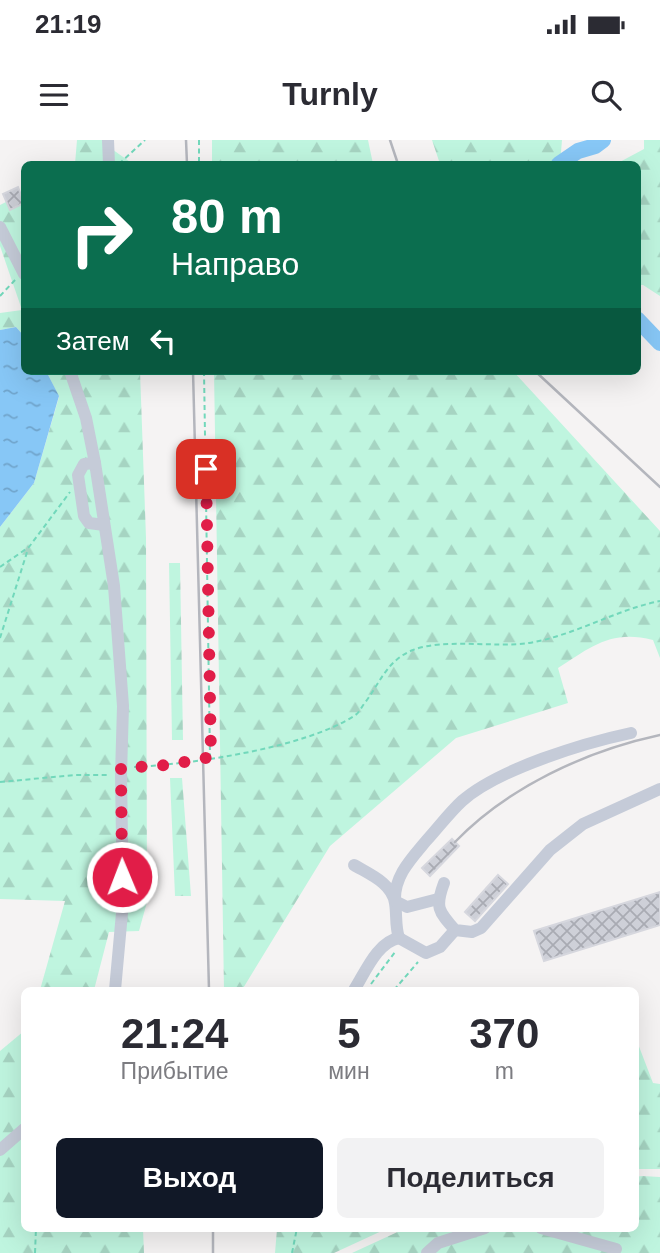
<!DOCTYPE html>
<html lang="ru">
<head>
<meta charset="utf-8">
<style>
	:root { --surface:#fff; --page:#f2f2f3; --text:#2b2b33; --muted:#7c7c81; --accent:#111827 }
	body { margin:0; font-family:Helvetica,sans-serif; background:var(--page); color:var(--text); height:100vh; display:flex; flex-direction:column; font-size:26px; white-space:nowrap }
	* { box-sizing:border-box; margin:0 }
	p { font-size:23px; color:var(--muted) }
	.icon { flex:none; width:38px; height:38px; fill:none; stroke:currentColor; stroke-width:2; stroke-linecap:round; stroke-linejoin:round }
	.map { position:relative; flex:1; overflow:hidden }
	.side { position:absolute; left:21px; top:847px; width:618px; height:245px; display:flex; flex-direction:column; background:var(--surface); border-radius:10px; box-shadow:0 7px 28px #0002 }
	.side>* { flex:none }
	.guide { position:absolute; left:21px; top:21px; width:620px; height:214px; border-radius:10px; box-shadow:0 7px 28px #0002; background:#0b6e4f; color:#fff; overflow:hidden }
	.pin { position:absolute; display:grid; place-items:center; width:60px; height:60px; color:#fff; margin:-30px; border-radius:14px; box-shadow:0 4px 10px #0006 }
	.me { position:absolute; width:77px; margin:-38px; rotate:359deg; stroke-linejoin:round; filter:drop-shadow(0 0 5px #0008) }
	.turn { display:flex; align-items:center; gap:24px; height:147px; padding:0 35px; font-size:32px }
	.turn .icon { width:91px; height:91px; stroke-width:2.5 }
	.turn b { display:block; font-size:49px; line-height:60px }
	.then { display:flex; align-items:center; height:66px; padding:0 35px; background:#0003; gap:14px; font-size:26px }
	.eta { display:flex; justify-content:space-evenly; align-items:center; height:119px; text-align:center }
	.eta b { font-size:42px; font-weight:800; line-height:49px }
	.action { display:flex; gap:14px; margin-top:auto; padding:14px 35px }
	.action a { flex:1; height:80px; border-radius:10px; background:var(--accent); color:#fff; font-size:28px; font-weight:800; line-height:80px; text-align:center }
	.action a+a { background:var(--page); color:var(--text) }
	.status { display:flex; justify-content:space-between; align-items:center; height:49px; padding:0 35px; background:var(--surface); direction:ltr }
	.status svg { height:19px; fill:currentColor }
	header { display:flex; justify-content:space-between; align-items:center; height:91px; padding:0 35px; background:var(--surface); font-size:32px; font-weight:800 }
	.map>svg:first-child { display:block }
	.forest { fill:url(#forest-firs) }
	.water { fill:url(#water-ripples) }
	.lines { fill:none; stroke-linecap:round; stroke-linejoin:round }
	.river { stroke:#87c7f6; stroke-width:16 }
	.building { fill:url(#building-cross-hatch); stroke:#d6d7de; stroke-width:2 }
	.path { stroke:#72d8bb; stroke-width:2; stroke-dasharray:5 3.5; stroke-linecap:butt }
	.minor { stroke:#c5cbd8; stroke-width:12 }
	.rail { stroke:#b4b6bd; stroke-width:2.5 }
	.route { stroke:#e11d48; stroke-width:12; stroke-dasharray:0 21.6 }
</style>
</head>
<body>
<div class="status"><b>21:19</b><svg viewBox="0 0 49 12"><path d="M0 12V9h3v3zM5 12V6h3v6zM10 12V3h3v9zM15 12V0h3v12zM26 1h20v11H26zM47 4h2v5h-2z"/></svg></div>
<header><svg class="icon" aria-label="menu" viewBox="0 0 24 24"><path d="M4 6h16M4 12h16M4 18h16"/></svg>Turnly<svg class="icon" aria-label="search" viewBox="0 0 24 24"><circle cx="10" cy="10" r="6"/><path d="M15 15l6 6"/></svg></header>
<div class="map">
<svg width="660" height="1113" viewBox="0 0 660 1113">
	<defs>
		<pattern id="forest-firs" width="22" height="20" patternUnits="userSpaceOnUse" patternTransform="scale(1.75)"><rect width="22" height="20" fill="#bff5df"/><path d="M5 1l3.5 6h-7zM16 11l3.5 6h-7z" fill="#a6d4c2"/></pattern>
		<pattern id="water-ripples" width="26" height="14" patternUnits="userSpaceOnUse" patternTransform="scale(1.75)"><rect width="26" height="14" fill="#87c7f6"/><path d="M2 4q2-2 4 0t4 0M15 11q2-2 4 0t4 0" fill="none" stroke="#70a4cb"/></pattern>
		<pattern id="building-cross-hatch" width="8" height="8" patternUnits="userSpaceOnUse" patternTransform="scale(1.75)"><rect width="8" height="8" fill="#ced0d8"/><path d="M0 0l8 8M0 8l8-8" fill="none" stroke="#a9abb3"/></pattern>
	</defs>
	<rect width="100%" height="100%" fill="#f5f3f3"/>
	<g class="forest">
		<polygon points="77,0 111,0 109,7 133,24 75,24"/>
		<polygon points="212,0 368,0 373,24 212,24"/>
		<polygon points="432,0 562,0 560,24 440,24"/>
		<polygon points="644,0 660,0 660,156 643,145 637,145 637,24 616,24 644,9"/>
		<polygon points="24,53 24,196 16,187 0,190 0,173 22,170 0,106 0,65"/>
		<polygon points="46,231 140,231 146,398 147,762 139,791 109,792 94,850 40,850 65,761 0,759 0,387 34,343 59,257"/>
		<path d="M 214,231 L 513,231 L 660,391 L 660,518 L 653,500 C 611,489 591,507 558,528 L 568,563 L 456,598 L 330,706 L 242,850 L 224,850 Z"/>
		<polygon points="169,423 180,423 183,600 172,600"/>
		<polygon points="170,638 182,638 191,756 175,756"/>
		<polygon points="24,891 24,1088 143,1089 144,1113 0,1113 0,911"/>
		<polygon points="635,896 653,943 660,944 660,1029 635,1029"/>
		<polygon points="642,1036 660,1037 660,1113 352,1113 404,1089 635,1088 635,1037"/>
		<polygon points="277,1089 277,1088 386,1089 334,1113 275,1113"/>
	</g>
	<polygon class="water" points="16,187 24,196 24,231 46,231 59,256 34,343 0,387 0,190"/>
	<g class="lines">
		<g class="river">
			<polyline points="559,24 578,11 595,6 603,0"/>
			<polyline points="637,179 660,203"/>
		</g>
	</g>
	<g class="building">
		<polygon points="18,47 24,63 10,70 3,54"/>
		<polygon points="452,699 459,706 430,736 422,728"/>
		<polygon points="498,735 508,744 475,781 465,772"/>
		<polygon points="660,752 660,785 544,821 534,791"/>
	</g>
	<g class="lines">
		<g class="path">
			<polyline points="199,0 199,24"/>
			<polyline points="119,24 145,0"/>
			<polyline points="0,156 16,139"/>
			<polyline points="204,231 210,616"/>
			<polyline points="0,427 29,407 70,352"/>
			<polyline points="0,498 28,409"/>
			<path d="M 134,627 C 193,624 304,608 354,576 C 359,573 361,568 364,564 C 380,543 387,520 413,510 C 444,498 495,508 529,503 C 576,495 615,470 660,461"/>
			<polyline points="0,642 75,635 109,635"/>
			<polyline points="371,844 395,812"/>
			<polyline points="394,850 418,822"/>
			<polyline points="35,1113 36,1088"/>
			<polyline points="292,1113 297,1088"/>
		</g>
		<g class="minor">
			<polyline points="108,0 109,24"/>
			<polyline points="0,87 24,134"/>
			<polyline points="70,231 86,278 95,323 114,446 123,566 121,635 123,762 115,850"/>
			<polyline points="95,323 84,324 78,335 84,376 89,383 104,385"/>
			<path d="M 354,725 C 369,734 392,743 395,763 C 397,775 395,786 399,798"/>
			<path d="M 444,743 C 435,767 438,771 455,790 L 472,792 L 481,788 L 550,710 L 583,684 L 660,649"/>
			<path d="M 438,759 L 407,767 L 395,761 C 394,736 411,719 426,701 C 438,688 449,673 462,661 C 498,629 584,603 631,593"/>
			<path d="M 354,850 C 365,833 377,802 399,798 L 426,813 L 440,807 L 455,790"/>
			<polyline points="0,1010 24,989"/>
			<polyline points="541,1088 616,1109"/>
			<polyline points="427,1113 438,1103 485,1088"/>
		</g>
		<g class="rail">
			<polyline points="186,0 187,24"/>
			<polyline points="390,0 398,24"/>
			<polyline points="193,231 209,850"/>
			<polyline points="535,231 660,347"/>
			<path d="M 455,702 C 508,647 586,611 660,595"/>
			<polyline points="213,1088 213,1113"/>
		</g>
	</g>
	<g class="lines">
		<polyline class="route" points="122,737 121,628 169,625 211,617 206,329"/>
	</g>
</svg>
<div class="pin" style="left:206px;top:329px;background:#d93025"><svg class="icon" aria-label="arrive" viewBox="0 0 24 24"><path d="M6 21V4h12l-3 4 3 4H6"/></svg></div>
<svg class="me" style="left:122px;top:737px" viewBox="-20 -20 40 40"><circle r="17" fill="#e11d48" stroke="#fff" stroke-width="3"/><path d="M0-11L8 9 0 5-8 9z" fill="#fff"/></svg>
<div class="guide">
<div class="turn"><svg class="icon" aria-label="right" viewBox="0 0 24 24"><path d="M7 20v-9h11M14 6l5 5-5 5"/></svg><div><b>80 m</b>Направо</div></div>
<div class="then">Затем<svg class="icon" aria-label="left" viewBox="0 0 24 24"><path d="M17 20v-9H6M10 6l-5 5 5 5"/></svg></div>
</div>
<section class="side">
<div class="eta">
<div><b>21:24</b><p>Прибытие</p></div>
<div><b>5</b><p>мин</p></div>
<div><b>370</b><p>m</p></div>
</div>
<div class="action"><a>Выход</a><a>Поделиться</a></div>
</section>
</div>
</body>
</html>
